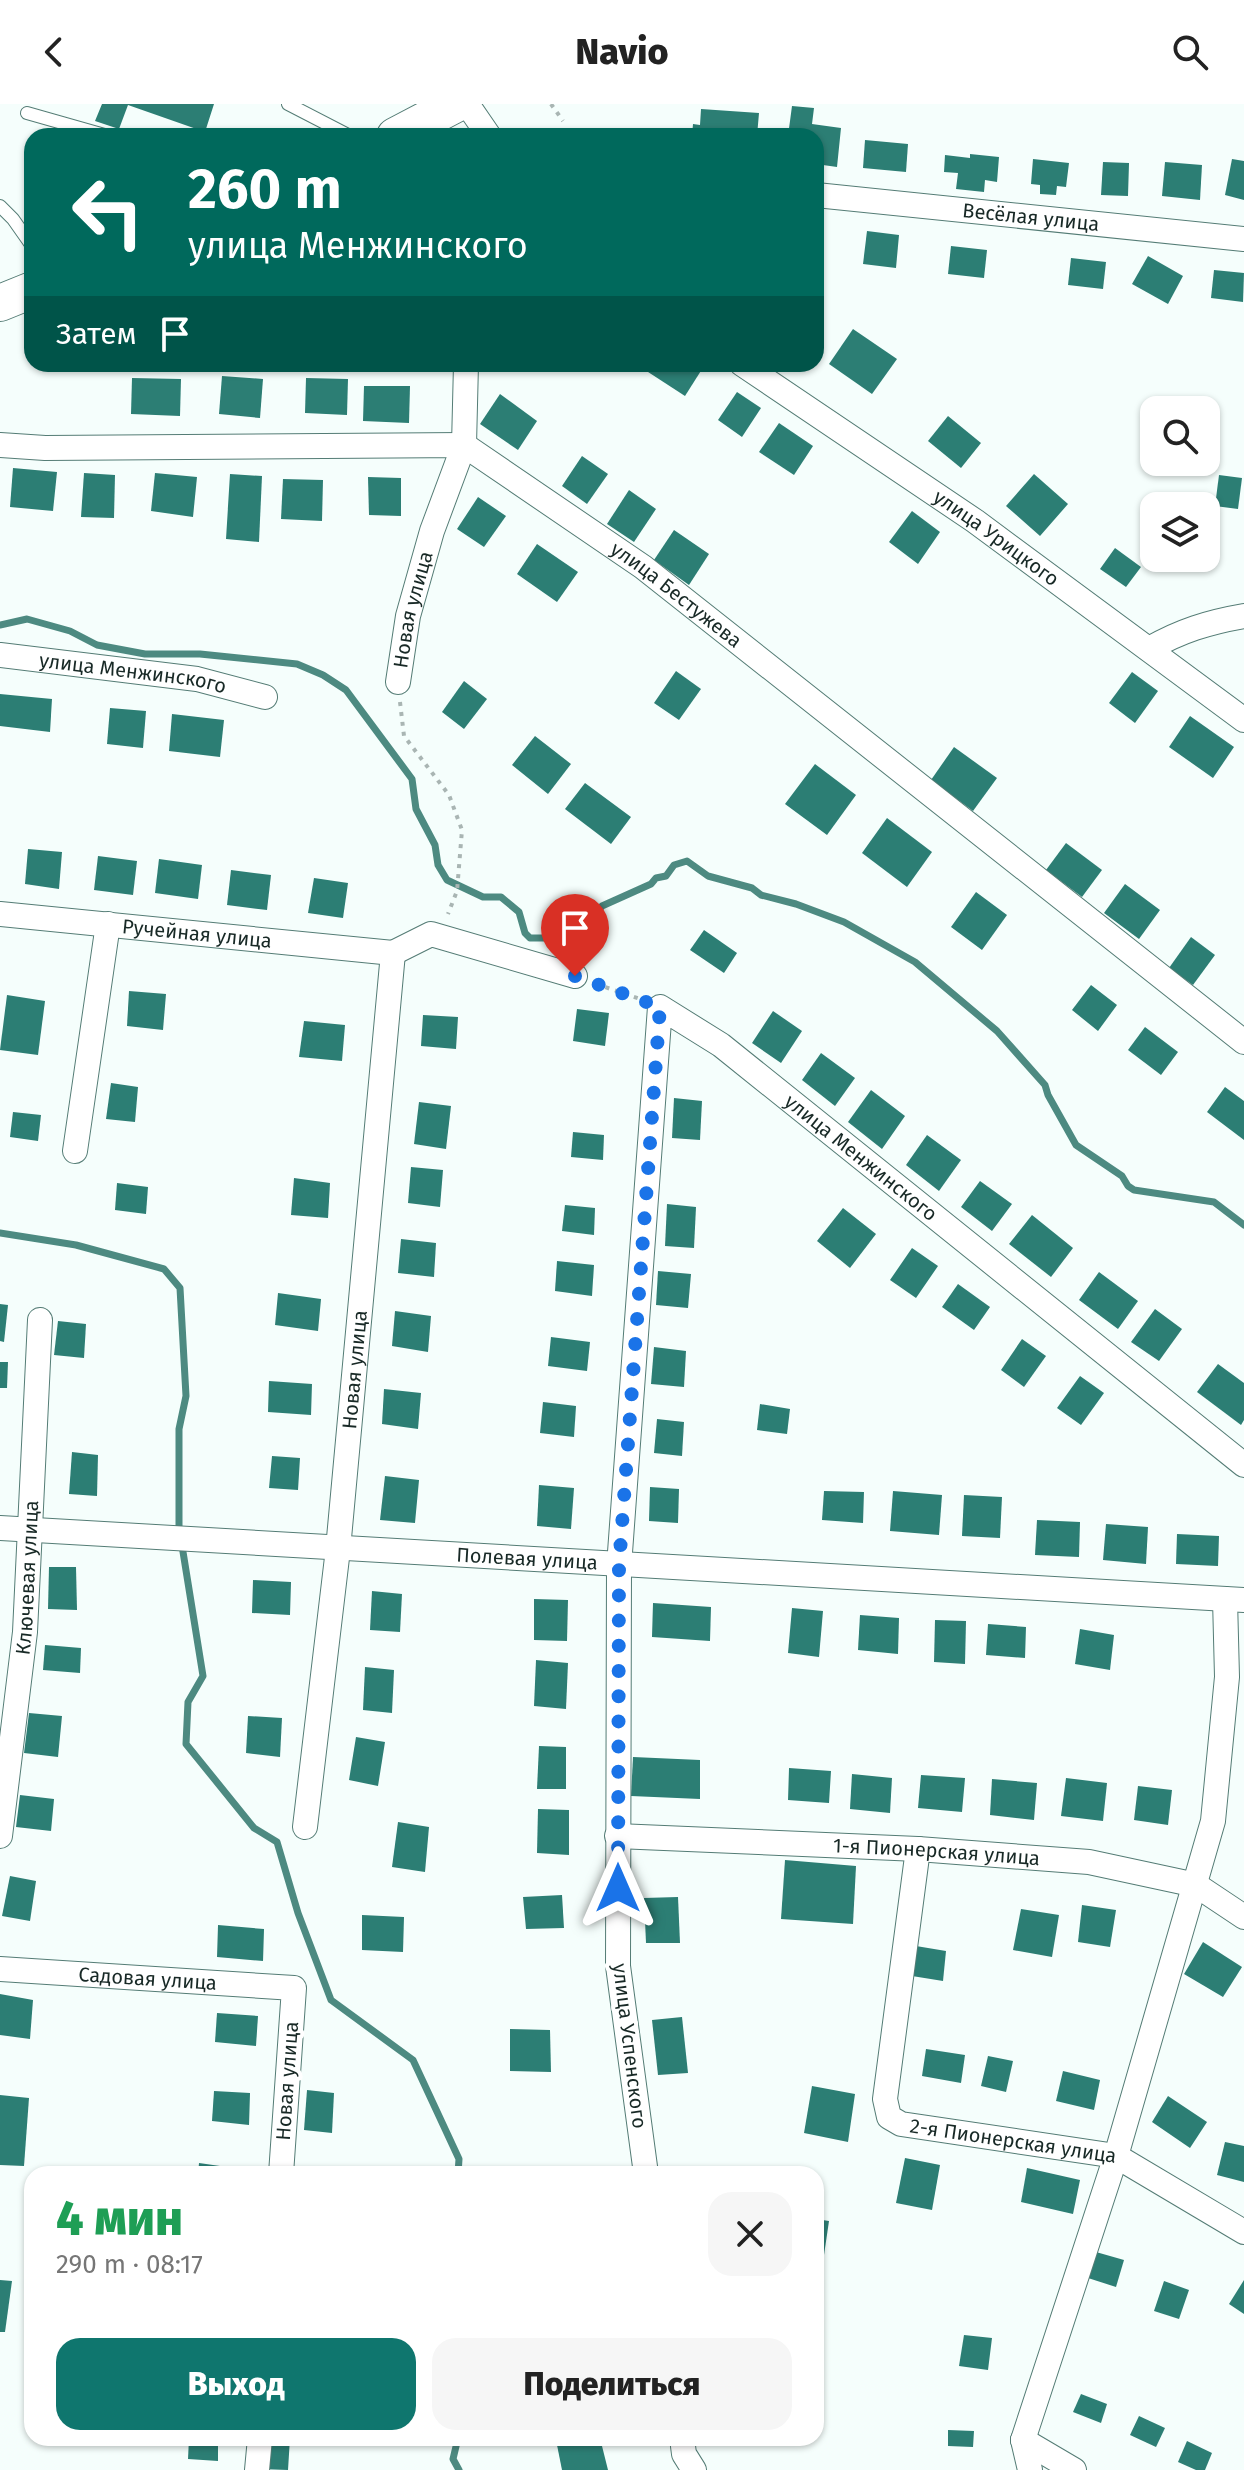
<!DOCTYPE html>
<html lang="ru">
<head>
<meta charset="utf-8">
<style>
	:root { --surface:#fff; --page:#f6f6f6; --text:#222; --muted:#767676; --accent:#0f766e }
	body { margin:0; font-family:"Fira Sans",sans-serif; background:var(--page); color:var(--text); height:100vh; display:flex; flex-direction:column; font-size:30px; white-space:nowrap }
	* { box-sizing:border-box; margin:0 }
	p { font-size:26px; color:var(--muted) }
	.icon { flex:none; width:44px; height:44px; fill:none; stroke:currentColor; stroke-width:2; stroke-linecap:round; stroke-linejoin:round }
	.map { position:relative; flex:1; overflow:hidden }
	.side { position:absolute; left:24px; top:2062px; width:800px; height:280px; display:flex; flex-direction:column; background:var(--surface); border-radius:24px; box-shadow:0 2px 6px #0004 }
	.side>* { flex:none }
	.guide { position:absolute; left:24px; top:24px; width:800px; height:244px; border-radius:24px; box-shadow:0 2px 6px #0004; background:#00695c; color:#fff; overflow:hidden }
	.controls { position:absolute; left:1140px; top:292px; display:grid; gap:16px }
	.controls a { display:grid; place-items:center; width:80px; height:80px; border-radius:16px; background:var(--surface); box-shadow:0 2px 6px #0004; font-size:40px }
	.pin { position:absolute; display:grid; place-items:center; width:68px; height:68px; color:#fff; margin:-82px -34px; border-radius:50% 50% 50% 0; rotate:-45deg; box-shadow:0 0 8px #0007 }
	.pin .icon { rotate:45deg }
	.me { position:absolute; width:88px; margin:-44px; rotate:0deg; stroke-linejoin:round; filter:drop-shadow(0 0 6px #0008) }
	.turn { display:flex; align-items:center; gap:28px; height:168px; padding:0 32px; font-size:36px }
	.turn .icon { width:104px; height:104px; stroke-width:2.5 }
	.turn b { display:block; font-size:56px; line-height:68px }
	.then { display:flex; align-items:center; height:76px; padding:0 32px; background:#0003; gap:16px; font-size:30px }
	.round { display:grid; place-items:center; flex:none; width:84px; height:84px; border-radius:24px; background:var(--page) }
	.headline { display:flex; align-items:center; justify-content:space-between; height:136px; padding:0 32px }
	h1 { font-size:48px; font-weight:800; line-height:60px; color:#1e9e55 }
	.action { display:flex; gap:16px; margin-top:auto; padding:16px 32px }
	.action a { flex:1; height:92px; border-radius:24px; background:var(--accent); color:#fff; font-size:32px; font-weight:800; line-height:92px; text-align:center }
	.action a+a { background:var(--page); color:var(--text) }
	header { display:flex; justify-content:space-between; align-items:center; height:104px; padding:0 32px; background:var(--surface); font-size:36px; font-weight:800 }
	.map>svg:first-child { display:block }
	.lines { fill:none; stroke-linecap:round; stroke-linejoin:round }
	.stream { stroke:#4d8a81; stroke-width:7 }
	.building { fill:#2c7e74 }
	.lane-casing { stroke:#547c75; stroke-width:14 }
	.street-casing { stroke:#547c75; stroke-width:26 }
	.primary-casing { stroke:#547c75; stroke-width:38 }
	.path { stroke:#a9b5b3; stroke-width:4; stroke-dasharray:4 6; stroke-linecap:butt }
	.lane { stroke:#fff; stroke-width:12 }
	.street { stroke:#fff; stroke-width:24 }
	.primary { stroke:#fff; stroke-width:36 }
	.route { stroke:#1a73e8; stroke-width:14; stroke-dasharray:0 25.2 }
	.labels { text-anchor:middle; stroke-width:8; stroke-linejoin:round; paint-order:stroke }
	.street-label { font-size:20px; fill:#182926; stroke:#fff }
</style>
</head>
<body>
<header><svg class="icon" aria-label="back" viewBox="0 0 24 24"><path d="M15 5l-7 7 7 7"/></svg>Navio<svg class="icon" aria-label="search" viewBox="0 0 24 24"><circle cx="10" cy="10" r="6"/><path d="M15 15l6 6"/></svg></header>
<div class="map">
<svg width="1244" height="2366" viewBox="0 0 1244 2366">
	<rect width="100%" height="100%" fill="#f5fefc"/>
	<g class="lines">
		<g class="stream">
			<polyline points="0,521 27,515 70,527 97,541 145,550 200,550 297,560 323,571 346,586 412,675 416,705 435,741 438,761 447,776 483,793 501,793 519,808 525,829 530,834 544,834 593,813 602,802 651,780 656,774 666,772 674,761 687,757 708,772 752,784 761,791 796,800 844,818 915,858 997,927 1045,981 1048,991 1076,1041 1122,1072 1128,1082 1134,1086 1214,1098 1244,1121"/>
			<polyline points="0,1129 76,1141 164,1165 180,1184 186,1292 179,1325 179,1423 203,1572 188,1598 186,1640 254,1724 277,1738 298,1809 331,1896 413,1956 459,2055 458,2070"/>
			<polyline points="458,2334 453,2355 459,2366"/>
		</g>
	</g>
	<g class="building">
		<polygon points="102,0 214,0 205,28 128,1 119,25 95,17"/>
		<polygon points="792,2 814,4 812,20 841,24 837,63 816,60 816,32 788,32"/>
		<polygon points="701,5 759,9 757,32 692,32 693,20 700,21"/>
		<polygon points="865,36 908,40 906,68 863,64"/>
		<polygon points="970,50 999,53 997,78 985,76 984,88 956,85 958,69 944,68 945,51 970,54"/>
		<polygon points="1033,55 1069,59 1066,83 1057,82 1056,91 1040,90 1040,81 1031,80"/>
		<polygon points="1232,55 1244,57 1244,96 1225,91"/>
		<polygon points="1103,58 1129,59 1128,92 1101,91"/>
		<polygon points="1165,58 1202,61 1200,96 1162,92"/>
		<polygon points="867,127 899,131 896,164 863,160"/>
		<polygon points="951,142 987,146 984,174 948,170"/>
		<polygon points="1148,152 1183,172 1168,200 1132,180"/>
		<polygon points="1071,154 1106,158 1103,185 1068,181"/>
		<polygon points="1214,166 1244,169 1243,198 1211,194"/>
		<polygon points="853,225 897,255 872,290 829,260"/>
		<polygon points="649,260 702,260 704,262 685,292 645,266"/>
		<polygon points="222,272 263,275 260,314 219,310"/>
		<polygon points="132,274 181,275 180,312 131,310"/>
		<polygon points="306,274 348,275 347,311 305,309"/>
		<polygon points="364,282 410,282 409,319 363,317"/>
		<polygon points="737,288 761,304 742,333 718,316"/>
		<polygon points="500,290 537,317 518,346 480,320"/>
		<polygon points="948,312 981,339 961,364 928,337"/>
		<polygon points="779,319 813,342 794,371 759,348"/>
		<polygon points="582,352 608,370 587,400 562,382"/>
		<polygon points="13,364 57,368 53,407 10,403"/>
		<polygon points="84,369 115,371 114,414 81,413"/>
		<polygon points="155,369 197,373 193,413 151,407"/>
		<polygon points="230,370 262,372 259,438 226,435"/>
		<polygon points="1034,370 1068,400 1040,432 1006,402"/>
		<polygon points="1219,371 1242,374 1238,405 1215,402"/>
		<polygon points="368,373 401,374 401,412 369,411"/>
		<polygon points="283,375 323,376 322,417 281,415"/>
		<polygon points="629,386 656,405 634,438 607,420"/>
		<polygon points="478,393 506,412 484,443 457,425"/>
		<polygon points="912,407 940,428 918,460 889,438"/>
		<polygon points="674,426 709,450 689,481 654,456"/>
		<polygon points="537,440 578,468 557,498 517,470"/>
		<polygon points="1115,444 1141,463 1126,483 1100,465"/>
		<polygon points="676,567 701,585 679,616 654,599"/>
		<polygon points="1132,568 1158,587 1135,619 1109,599"/>
		<polygon points="464,577 487,595 464,625 442,608"/>
		<polygon points="0,590 52,595 50,628 0,622"/>
		<polygon points="110,604 146,607 143,644 107,640"/>
		<polygon points="172,610 224,616 220,653 169,647"/>
		<polygon points="1190,612 1234,643 1213,674 1169,643"/>
		<polygon points="535,632 571,660 548,690 512,661"/>
		<polygon points="954,643 997,674 973,707 931,676"/>
		<polygon points="815,660 856,691 827,731 785,700"/>
		<polygon points="585,679 631,713 611,740 565,705"/>
		<polygon points="887,714 932,748 907,783 862,749"/>
		<polygon points="1066,739 1102,766 1082,793 1046,766"/>
		<polygon points="28,745 62,748 59,785 25,780"/>
		<polygon points="98,752 137,757 133,791 94,786"/>
		<polygon points="159,755 202,761 198,795 155,789"/>
		<polygon points="231,766 271,771 267,806 227,801"/>
		<polygon points="314,774 348,779 343,814 308,809"/>
		<polygon points="1125,780 1160,806 1139,835 1104,809"/>
		<polygon points="976,788 1007,811 982,846 951,823"/>
		<polygon points="704,826 737,849 724,869 690,846"/>
		<polygon points="1191,833 1215,851 1193,881 1169,864"/>
		<polygon points="1091,881 1117,901 1098,927 1072,906"/>
		<polygon points="129,887 166,890 163,926 127,922"/>
		<polygon points="7,891 45,897 38,951 0,946"/>
		<polygon points="577,905 609,909 605,942 573,937"/>
		<polygon points="773,907 802,927 781,959 752,939"/>
		<polygon points="423,911 458,913 456,945 421,942"/>
		<polygon points="304,917 345,921 342,957 299,953"/>
		<polygon points="1145,923 1178,948 1161,971 1128,946"/>
		<polygon points="821,949 855,974 835,1002 802,976"/>
		<polygon points="111,979 138,983 135,1018 106,1015"/>
		<polygon points="1225,983 1244,997 1244,1036 1207,1008"/>
		<polygon points="871,986 905,1012 882,1045 848,1018"/>
		<polygon points="674,994 702,997 700,1036 672,1034"/>
		<polygon points="419,998 451,1002 446,1045 414,1040"/>
		<polygon points="13,1008 41,1011 38,1037 10,1033"/>
		<polygon points="573,1028 604,1031 603,1056 571,1053"/>
		<polygon points="927,1031 961,1056 939,1087 906,1061"/>
		<polygon points="411,1063 443,1066 440,1103 408,1099"/>
		<polygon points="294,1074 330,1079 328,1114 291,1111"/>
		<polygon points="980,1077 1012,1100 992,1127 961,1103"/>
		<polygon points="117,1079 148,1083 146,1110 115,1106"/>
		<polygon points="667,1100 696,1103 694,1144 665,1142"/>
		<polygon points="565,1101 595,1104 594,1131 562,1127"/>
		<polygon points="843,1104 876,1130 850,1164 817,1137"/>
		<polygon points="1032,1111 1073,1144 1051,1173 1009,1140"/>
		<polygon points="401,1135 436,1139 434,1173 398,1169"/>
		<polygon points="912,1144 938,1162 916,1194 890,1176"/>
		<polygon points="557,1157 594,1161 592,1192 555,1187"/>
		<polygon points="658,1167 691,1170 688,1204 656,1201"/>
		<polygon points="1099,1168 1138,1197 1118,1225 1079,1196"/>
		<polygon points="958,1180 990,1203 974,1226 942,1203"/>
		<polygon points="278,1189 321,1195 318,1227 275,1221"/>
		<polygon points="0,1200 8,1201 4,1238 0,1237"/>
		<polygon points="1155,1205 1182,1225 1159,1257 1131,1238"/>
		<polygon points="395,1207 431,1212 428,1248 392,1242"/>
		<polygon points="58,1217 86,1220 84,1254 54,1251"/>
		<polygon points="551,1233 590,1238 587,1267 548,1262"/>
		<polygon points="1022,1235 1046,1252 1024,1283 1001,1266"/>
		<polygon points="654,1243 686,1247 684,1283 651,1280"/>
		<polygon points="0,1258 8,1258 7,1284 0,1284"/>
		<polygon points="1218,1260 1244,1279 1244,1316 1241,1321 1197,1288"/>
		<polygon points="1080,1272 1104,1289 1081,1321 1057,1304"/>
		<polygon points="269,1277 312,1280 311,1311 268,1308"/>
		<polygon points="384,1285 421,1289 418,1325 382,1320"/>
		<polygon points="543,1298 576,1302 574,1333 540,1329"/>
		<polygon points="760,1300 790,1305 787,1330 757,1326"/>
		<polygon points="657,1315 684,1318 682,1352 654,1349"/>
		<polygon points="72,1348 98,1351 97,1392 69,1390"/>
		<polygon points="272,1352 300,1354 298,1386 269,1384"/>
		<polygon points="385,1372 419,1376 415,1419 380,1416"/>
		<polygon points="539,1381 574,1384 571,1425 537,1422"/>
		<polygon points="650,1383 679,1385 678,1419 649,1417"/>
		<polygon points="824,1387 864,1388 863,1419 822,1416"/>
		<polygon points="893,1387 942,1391 939,1431 890,1427"/>
		<polygon points="964,1391 1002,1393 1000,1434 962,1432"/>
		<polygon points="1037,1416 1080,1418 1079,1453 1035,1451"/>
		<polygon points="1106,1420 1148,1423 1146,1460 1103,1456"/>
		<polygon points="1177,1430 1219,1432 1218,1462 1176,1460"/>
		<polygon points="49,1463 76,1463 77,1506 48,1505"/>
		<polygon points="253,1476 291,1478 290,1511 252,1509"/>
		<polygon points="372,1487 402,1490 400,1528 370,1526"/>
		<polygon points="534,1495 568,1496 567,1537 534,1536"/>
		<polygon points="653,1499 711,1503 710,1537 652,1533"/>
		<polygon points="792,1504 823,1507 819,1553 788,1549"/>
		<polygon points="860,1511 899,1514 898,1550 858,1546"/>
		<polygon points="935,1516 966,1517 965,1560 934,1558"/>
		<polygon points="988,1520 1026,1523 1025,1554 986,1551"/>
		<polygon points="1080,1525 1114,1531 1110,1566 1075,1560"/>
		<polygon points="45,1541 81,1544 80,1569 43,1566"/>
		<polygon points="536,1556 568,1559 566,1605 534,1602"/>
		<polygon points="365,1563 394,1566 392,1609 363,1606"/>
		<polygon points="29,1609 62,1612 58,1653 24,1649"/>
		<polygon points="248,1612 282,1614 280,1653 246,1649"/>
		<polygon points="356,1633 385,1638 378,1682 349,1676"/>
		<polygon points="539,1642 566,1643 566,1685 537,1685"/>
		<polygon points="633,1653 700,1656 700,1695 631,1692"/>
		<polygon points="789,1664 831,1667 829,1699 788,1696"/>
		<polygon points="852,1670 892,1674 890,1709 850,1705"/>
		<polygon points="921,1671 965,1674 962,1708 918,1704"/>
		<polygon points="1066,1674 1107,1679 1103,1717 1061,1712"/>
		<polygon points="992,1675 1037,1679 1034,1716 990,1711"/>
		<polygon points="1138,1682 1172,1686 1168,1721 1134,1716"/>
		<polygon points="20,1691 54,1695 51,1727 16,1723"/>
		<polygon points="538,1705 569,1706 569,1751 537,1749"/>
		<polygon points="398,1718 429,1723 425,1768 392,1763"/>
		<polygon points="785,1756 856,1762 853,1820 781,1815"/>
		<polygon points="10,1772 36,1777 30,1817 2,1812"/>
		<polygon points="562,1791 564,1824 526,1825 523,1793"/>
		<polygon points="678,1793 680,1839 646,1839 644,1794"/>
		<polygon points="1082,1801 1116,1806 1110,1843 1078,1838"/>
		<polygon points="1021,1805 1059,1811 1052,1853 1013,1846"/>
		<polygon points="362,1811 404,1813 403,1848 362,1846"/>
		<polygon points="218,1821 264,1825 263,1857 217,1853"/>
		<polygon points="1203,1838 1242,1863 1223,1893 1184,1870"/>
		<polygon points="916,1842 946,1847 943,1877 912,1872"/>
		<polygon points="0,1890 33,1896 30,1935 0,1931"/>
		<polygon points="217,1909 258,1912 256,1942 215,1938"/>
		<polygon points="682,1913 688,1969 658,1971 652,1916"/>
		<polygon points="510,1925 550,1926 551,1968 510,1967"/>
		<polygon points="926,1945 965,1951 961,1979 922,1972"/>
		<polygon points="988,1952 1013,1957 1006,1988 981,1982"/>
		<polygon points="1063,1967 1100,1976 1094,2006 1056,1997"/>
		<polygon points="812,1982 855,1990 848,2038 804,2029"/>
		<polygon points="307,1986 334,1989 332,2029 304,2026"/>
		<polygon points="214,1987 250,1989 249,2021 212,2017"/>
		<polygon points="0,1991 29,1994 24,2062 0,2061"/>
		<polygon points="1168,1992 1207,2018 1190,2044 1152,2018"/>
		<polygon points="1225,2038 1244,2042 1244,2078 1217,2071"/>
		<polygon points="905,2054 940,2061 932,2106 896,2099"/>
		<polygon points="199,2059 248,2066 248,2070 198,2070"/>
		<polygon points="674,2063 707,2064 707,2070 674,2070"/>
		<polygon points="1027,2064 1080,2076 1073,2110 1021,2098"/>
		<polygon points="295,2065 325,2068 325,2070 295,2070"/>
		<polygon points="816,2115 829,2117 824,2151 816,2150"/>
		<polygon points="1096,2148 1124,2156 1116,2183 1088,2174"/>
		<polygon points="0,2176 12,2177 5,2228 0,2228"/>
		<polygon points="1244,2176 1244,2210 1229,2200"/>
		<polygon points="1164,2177 1189,2186 1179,2215 1154,2207"/>
		<polygon points="964,2231 992,2234 988,2266 959,2262"/>
		<polygon points="1081,2290 1107,2300 1101,2319 1073,2308"/>
		<polygon points="1139,2312 1165,2324 1156,2343 1130,2331"/>
		<polygon points="948,2326 974,2327 973,2343 948,2342"/>
		<polygon points="189,2334 218,2334 218,2357 188,2355"/>
		<polygon points="262,2334 290,2334 288,2366 260,2365"/>
		<polygon points="588,2334 600,2334 608,2366 562,2366 557,2341"/>
		<polygon points="1187,2337 1212,2349 1205,2366 1196,2366 1178,2358"/>
	</g>
	<g class="lines">
		<g class="lane-casing">
			<g id="lane">
				<polyline points="288,0 350,32"/>
				<polyline points="27,9 108,32"/>
				<polyline points="0,102 13,115 32,142"/>
			</g>
		</g>
		<g class="street-casing">
			<g id="street">
				<polyline points="467,0 489,32"/>
				<path id="s1" d="M 816,91 L 1244,135"/>
				<path id="s2" d="M 742,260 L 975,417 L 1244,616"/>
				<path id="s3" d="M 0,341 L 45,344 L 464,341 L 643,463 L 1244,938"/>
				<path d="M 1149,545 C 1180,527 1209,518 1244,512"/>
				<path id="s4" d="M 0,551 L 197,575 L 265,593"/>
				<path id="s5" d="M 398,578 L 408,512 L 432,427 L 464,341 L 466,260"/>
				<path id="s6" d="M 0,810 L 393,849"/>
				<polyline points="393,849 431,830 575,872"/>
				<polyline points="75,1047 108,820"/>
				<path id="s7" d="M 0,1424 L 1244,1496"/>
				<path id="s8" d="M 305,1723 L 338,1445 L 393,849"/>
				<path id="s9" d="M 0,1732 L 25,1528 L 40,1216"/>
				<path id="s10" d="M 617,1732 L 918,1745 L 1089,1758 L 1196,1781 L 1244,1813"/>
				<path id="s11" d="M 918,1745 L 885,1995 L 889,2013 L 901,2020 L 1116,2052 L 1244,2128"/>
				<path id="s12" d="M 0,1865 L 294,1884 L 281,2070"/>
				<path id="s13" d="M 646,2070 L 618,1862 L 619,1462 L 660,903 L 721,941 L 1244,1361"/>
				<polyline points="682,2334 684,2350 694,2366"/>
				<polyline points="1023,2336 1116,2052 1213,1717 1227,1573 1225,1495"/>
				<polyline points="1023,2336 1074,2366"/>
				<polyline points="1023,2336 1030,2366"/>
				<polyline points="257,2366 260,2334"/>
			</g>
		</g>
		<g class="primary-casing">
			<g id="primary">
				<polyline points="395,32 456,0"/>
				<polyline points="0,199 32,186"/>
			</g>
		</g>
		<g class="path">
			<polyline points="551,0 563,17"/>
			<polyline points="400,598 404,632 449,691 462,726 457,787 448,810"/>
			<polyline points="596,880 640,895"/>
		</g>
		<use href="#lane" class="lane"/>
		<use href="#street" class="street"/>
		<use href="#primary" class="primary"/>
	</g>
	<g class="lines">
		<polyline class="route" points="575,872 660,903 619,1462 618,1784"/>
	</g>
	<g class="labels">
		<g class="street-label">
			<text dy="7" stroke="none"><textPath href="#s1" startOffset="216">Весёлая улица</textPath></text>
			<text dy="7" stroke="none"><textPath href="#s2" startOffset="308">улица Урицкого</textPath></text>
			<text dy="7" stroke="none"><textPath href="#s3" startOffset="724">улица Бестужева</textPath></text>
			<text dy="7" stroke="none"><textPath href="#s5" startOffset="74">Новая улица</textPath></text>
			<text dy="7" stroke="none"><textPath href="#s4" startOffset="134">улица Менжинского</textPath></text>
			<text dy="7" stroke="none"><textPath href="#s6" startOffset="198">Ручейная улица</textPath></text>
			<text dy="7" stroke="none"><textPath href="#s13" startOffset="1422">улица Менжинского</textPath></text>
			<text dy="7" stroke="none"><textPath href="#s8" startOffset="460">Новая улица</textPath></text>
			<text dy="7" stroke="none"><textPath href="#s7" startOffset="528">Полевая улица</textPath></text>
			<text dy="7" stroke="none"><textPath href="#s9" startOffset="260">Ключевая улица</textPath></text>
			<text dy="7" stroke="none"><textPath href="#s10" startOffset="320">1-я Пионерская улица</textPath></text>
			<text dy="7" stroke="none"><textPath href="#s12" startOffset="148">Садовая улица</textPath></text>
			<text transform="translate(630 1942) rotate(83)" y="7">улица Успенского</text>
			<text transform="translate(287 1977) rotate(-86)" y="7">Новая улица</text>
			<text dy="7" stroke="none"><textPath href="#s11" startOffset="398">2-я Пионерская улица</textPath></text>
		</g>
	</g>
</svg>
<div class="controls">
<a><svg class="icon" aria-label="search" viewBox="0 0 24 24"><circle cx="10" cy="10" r="6"/><path d="M15 15l6 6"/></svg></a>
<a><svg class="icon" aria-label="layers" viewBox="0 0 24 24"><path d="M12 4l9 5-9 5-9-5zM3 14l9 5 9-5"/></svg></a>
</div>
<div class="pin" style="left:575px;top:872px;background:#d93025"><svg class="icon" aria-label="arrive" viewBox="0 0 24 24"><path d="M6 21V4h12l-3 4 3 4H6"/></svg></div>
<svg class="me" style="left:618px;top:1784px" viewBox="-20 -20 40 40"><path d="M0-17L14 15 0 8-14 15z" fill="#1a73e8" stroke="#fff" stroke-width="4"/></svg>
<div class="guide">
<div class="turn"><svg class="icon" aria-label="left" viewBox="0 0 24 24"><path d="M17 20v-9H6M10 6l-5 5 5 5"/></svg><div><b>260 m</b>улица Менжинского</div></div>
<div class="then">Затем<svg class="icon" aria-label="arrive" viewBox="0 0 24 24"><path d="M6 21V4h12l-3 4 3 4H6"/></svg></div>
</div>
<section class="side">
<div class="headline"><div><h1>4 мин</h1><p>290 m · 08:17</p></div><a class="round"><svg class="icon" aria-label="close" viewBox="0 0 24 24"><path d="M6 6l12 12M18 6L6 18"/></svg></a></div>
<div class="action"><a>Выход</a><a>Поделиться</a></div>
</section>
</div>
</body>
</html>
